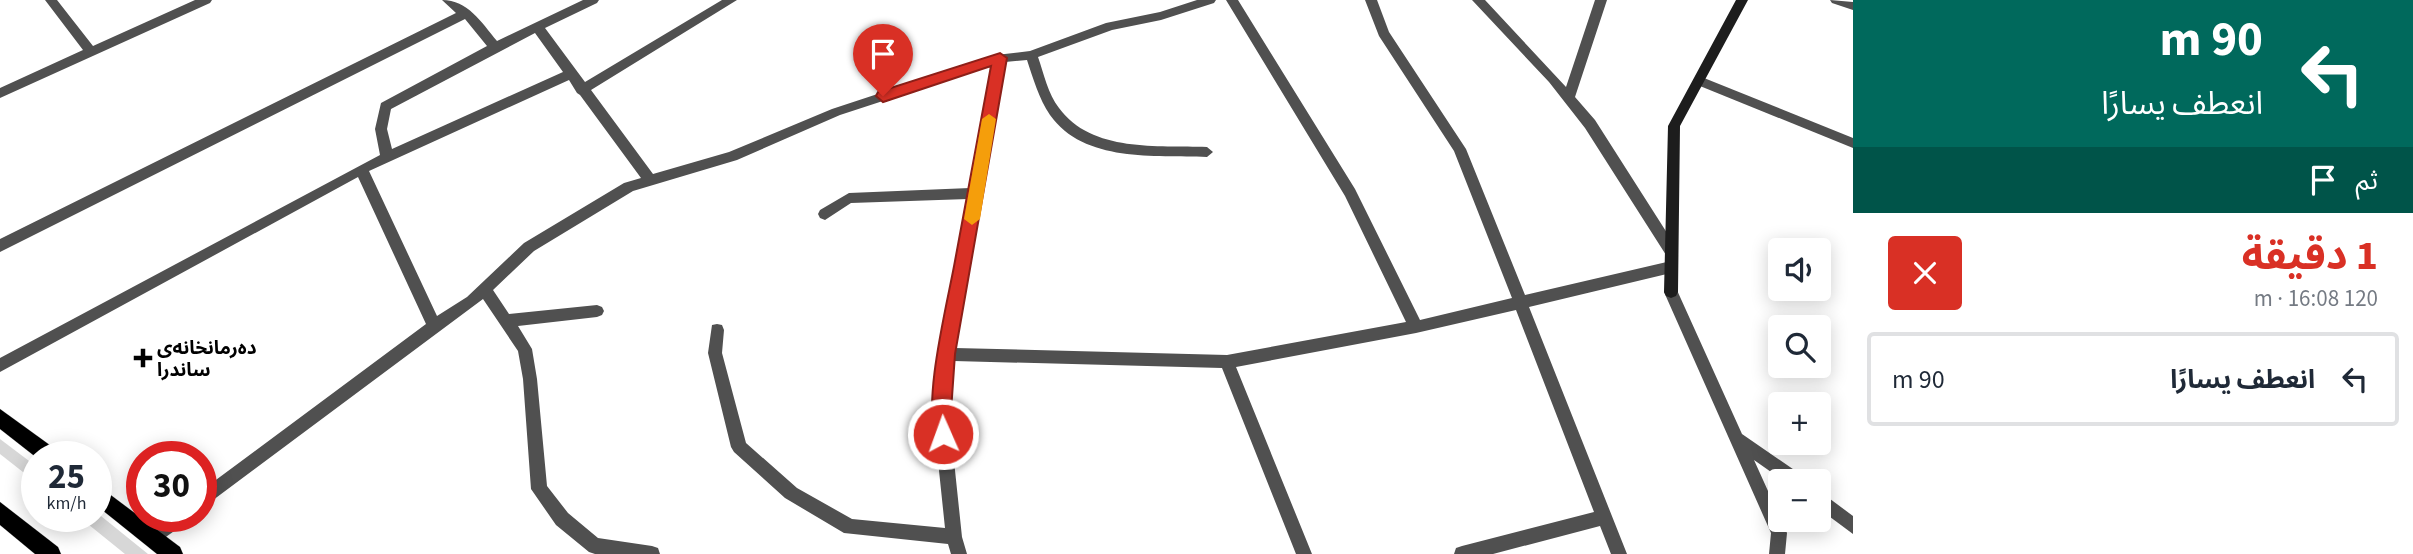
<!DOCTYPE html>
<html lang="ar">
<head>
<meta charset="utf-8">
<style>
	:root { --surface:#fff; --page:#f2f2f3; --text:#1f2937; --muted:#747a83; --line:#e0e1e3; --accent:#d93025 }
	body { margin:0; font-family:"Source Sans 3","Noto Sans Arabic",sans-serif; background:var(--page); color:var(--text); direction:rtl; height:100vh; display:flex; flex-direction:column; font-size:26px; white-space:nowrap }
	* { box-sizing:border-box; margin:0 }
	p { font-size:23px; color:var(--muted) }
	.icon { flex:none; width:38px; height:38px; fill:none; stroke:currentColor; stroke-width:2; stroke-linecap:round; stroke-linejoin:round }
	.map { position:relative; flex:1; overflow:hidden; direction:ltr }
	.sheet { display:flex; flex-direction:column; background:var(--surface); width:560px }
	.sheet>* { flex:none }
	.hud { background:#00695c; color:#fff; overflow:hidden }
	.tools { position:absolute; left:1768px; top:238px; display:grid; gap:14px }
	.tools a { display:grid; place-items:center; width:63px; height:63px; border-radius:7px; background:var(--surface); box-shadow:0 4px 18px #0003; font-size:35px }
	.speed { position:absolute; left:21px; top:441px; display:flex; gap:14px; font-size:35px; font-weight:700; text-align:center }
	.speed>* { display:grid; place-content:center; width:91px; height:91px; border-radius:50%; background:var(--surface); box-shadow:0 4px 18px #0003; line-height:1 }
	.speed small { font-size:18px; font-weight:400 }
	.speed .limit { border:10px solid #d22; background:#fff; color:#111 }
	.pin { position:absolute; display:grid; place-items:center; width:60px; height:60px; color:#fff; margin:-72px -30px; border-radius:50% 50% 50% 0; rotate:-45deg; box-shadow:0 0 7px #0007 }
	.pin .icon { rotate:45deg }
	.me { position:absolute; width:77px; margin:-38px; rotate:358deg; stroke-linejoin:round; filter:drop-shadow(0 0 5px #0008) }
	.turn { display:flex; align-items:center; gap:24px; height:147px; padding:0 35px; font-size:32px }
	.turn .icon { width:91px; height:91px; stroke-width:2.5 }
	.turn b { display:block; font-size:49px; line-height:60px }
	.then { display:flex; align-items:center; height:66px; padding:0 35px; background:#0003; gap:14px; font-size:26px }
	.round { display:grid; place-items:center; flex:none; width:74px; height:74px; border-radius:7px; background:var(--page) }
	.headline { display:flex; align-items:center; justify-content:space-between; height:119px; padding:0 35px }
	h1 { font-size:42px; font-weight:700; line-height:52px; color:var(--accent) }
	ul { padding:0; list-style:none }
	li { display:flex; align-items:center; gap:21px; height:94px; margin:0 14px 10px; padding:0 21px; border:4px solid var(--line); border-radius:7px }
	li div { flex:1 }
	li b { display:block; font-size:26px }
	li em { font-style:normal }
	main { display:flex; flex:1; min-height:0 }
	.map>svg:first-child { display:block }
	.green { fill:#d7d7d7 }
	.lines { fill:none; stroke-linecap:round; stroke-linejoin:round }
	.primary-casing { stroke:#dbdbdb; stroke-width:1 }
	.street { fill:#505050; fill-rule:evenodd }
	.secondary { fill:#1d1d1d; fill-rule:evenodd }
	.primary { fill:#000; fill-rule:evenodd }
	.route { fill:#d93025; stroke:#8d1f18; stroke-width:2 }
	.slow { fill:#f59e0b }
	.poi-dot { fill:#000; stroke:#fff; stroke-width:2.5 }
	.labels { text-anchor:middle; stroke-width:7; stroke-linejoin:round; paint-order:stroke }
	.poi-label { font-size:19px; font-weight:bold; fill:#000; stroke:#fff; text-anchor:start }
</style>
</head>
<body>
<main>
<section class="sheet">
<div class="hud">
<div class="turn"><svg class="icon" aria-label="left" viewBox="0 0 24 24"><path d="M17 20v-9H6M10 6l-5 5 5 5"/></svg><div><b>90 m</b>انعطف يسارًا</div></div>
<div class="then">ثم<svg class="icon" aria-label="arrive" viewBox="0 0 24 24"><path d="M6 21V4h12l-3 4 3 4H6"/></svg></div>
</div>
<div class="headline"><div><h1>1 دقيقة</h1><p>120 m · 16:08</p></div><a class="round" style="background:#d93025;color:#fff"><svg class="icon" aria-label="close" viewBox="0 0 24 24"><path d="M6 6l12 12M18 6L6 18"/></svg></a></div>
<ul>
<li><svg class="icon" aria-label="left" viewBox="0 0 24 24"><path d="M17 20v-9H6M10 6l-5 5 5 5"/></svg><div><b>انعطف يسارًا</b></div><em>90 m</em></li>
</ul>
</section>
<div class="map">
<svg width="1853" height="554" viewBox="0 0 1853 554">
	<rect width="100%" height="100%" fill="#fff"/>
	<g class="green">
		<polygon points="0,439 37,467 37,483 0,454"/>
		<polygon points="96,512 148,554 125,554 78,516 96,516"/>
	</g>
	<g class="lines">
		<g class="primary-casing">
			<g id="primary">
				<polygon points="0,409 58,451 61,457 37,458 0,429"/>
				<polygon points="96,484 180,547 183,554 157,554 96,505"/>
				<polygon points="0,502 58,547 61,554 35,554 0,525"/>
			</g>
		</g>
		<g class="street">
			<polygon points="45,0 57,0 93,46 195,0 212,0 210,3 0,98 0,88 83,50"/>
			<path d="M 442,0 C 468,0 481,22 497,41 L 583,0 L 599,0 L 597,3 L 545,28 L 585,82 L 722,0 L 737,0 L 591,90 L 653,174 L 729,152 L 832,109 L 996,55 L 1030,51 L 1106,23 L 1160,12 L 1197,0 L 1216,0 L 1214,3 L 1161,20 L 1112,30 L 1038,57 C 1044,74 1048,94 1059,108 C 1092,153 1158,145 1207,147 L 1213,152 L 1207,157 C 1155,155 1084,163 1050,115 C 1039,99 1033,78 1027,60 L 1005,62 L 955,348 L 1227,355 L 1406,322 L 1345,196 L 1226,0 L 1238,0 L 1355,189 L 1420,320 L 1512,298 L 1454,151 L 1379,36 L 1365,0 L 1377,0 L 1389,32 L 1466,149 L 1525,295 L 1671,261 L 1676,263 L 1678,267 L 1676,271 L 1671,273 L 1529,307 L 1627,554 L 1611,554 L 1600,526 L 1493,554 L 1454,554 L 1456,548 L 1462,546 L 1594,512 L 1516,310 L 1416,333 L 1236,367 L 1312,554 L 1296,554 L 1222,368 L 954,361 L 949,413 L 962,537 L 967,554 L 951,554 L 948,544 L 844,533 L 785,498 L 734,452 L 731,447 L 708,353 L 712,325 L 717,324 L 722,325 L 724,330 L 722,353 L 746,443 L 797,488 L 852,519 L 945,528 L 933,413 L 940,354 L 968,199 L 851,203 L 825,220 L 820,218 L 818,214 L 820,210 L 849,193 L 970,188 L 993,65 L 840,115 L 737,160 L 633,191 L 534,251 L 493,290 L 509,314 L 597,305 L 602,307 L 604,311 L 602,315 L 597,317 L 518,326 L 532,349 L 537,379 L 547,486 L 568,513 L 598,538 L 652,546 L 658,548 L 660,554 L 595,554 L 589,552 L 556,525 L 531,489 L 523,379 L 518,351 L 483,299 L 201,509 L 201,491 L 426,324 L 358,177 L 0,372 L 0,358 L 380,155 L 375,129 L 381,103 L 487,46 L 465,19 L 0,252 L 0,239 L 456,13 ZM 535,33 L 563,72 L 392,149 L 387,129 L 391,109 ZM 569,80 L 577,93 L 580,95 L 641,178 L 624,183 L 524,243 L 467,297 L 437,316 L 369,171 Z"/>
			<polygon points="1472,0 1485,0 1566,87 1595,0 1607,0 1575,97 1595,120 1676,247 1678,251 1676,255 1666,255 1585,128 1549,82"/>
			<polygon points="1830,0 1853,2 1853,10 1832,3"/>
			<polygon points="1699,76 1853,138 1853,148 1695,84 1693,81 1695,78"/>
			<polygon points="1671,286 1676,288 1742,434 1803,476 1805,481 1784,481 1754,460 1787,533 1785,554 1769,554 1771,533 1664,292 1666,288"/>
			<polygon points="1818,490 1853,516 1853,534 1818,508"/>
			<polygon points="168,516 189,516 187,522 153,546 147,544 145,538 147,532"/>
		</g>
		<polygon class="secondary" points="1736,0 1748,0 1680,126 1678,292 1676,296 1671,298 1666,296 1664,292 1668,126"/>
		<use href="#primary" class="primary"/>
	</g>
	<path class="route" d="M 1000,53 L 1007,58 L 955,354 L 949,440 L 943,442 L 937,440 C 921,405 948,301 955,261 C 967,196 979,131 991,66 L 883,102 L 876,96 L 878,92 Z"/>
	<polygon class="slow" points="989,114 996,119 980,219 972,225 964,219 982,119"/>
	<path class="poi-dot" d="M139.5 347.5h7v7h7v7h-7v7h-7v-7h-7v-7h7z"/>
	<g class="labels">
		<g class="poi-label">
			<text x="157" y="354">دەرمانخانەی<tspan x="157" dy="22">ساندرا</tspan></text>
		</g>
	</g>
</svg>
<div class="tools">
<a><svg class="icon" aria-label="sound" viewBox="0 0 24 24"><path d="M4 9h4l5-4v14l-5-4H4zM17 9q2 3 0 6"/></svg></a>
<a><svg class="icon" aria-label="search" viewBox="0 0 24 24"><circle cx="10" cy="10" r="6"/><path d="M15 15l6 6"/></svg></a>
<a>+</a>
<a>−</a>
</div>
<div class="speed"><div>25<small>km/h</small></div><div class="limit">30</div></div>
<div class="pin" style="left:883px;top:96px;background:#d93025"><svg class="icon" aria-label="arrive" viewBox="0 0 24 24"><path d="M6 21V4h12l-3 4 3 4H6"/></svg></div>
<svg class="me" style="left:943px;top:434px" viewBox="-20 -20 40 40"><circle r="17" fill="#d93025" stroke="#fff" stroke-width="3"/><path d="M0-11L8 9 0 5-8 9z" fill="#fff"/></svg>
</div>
</main>
</body>
</html>
